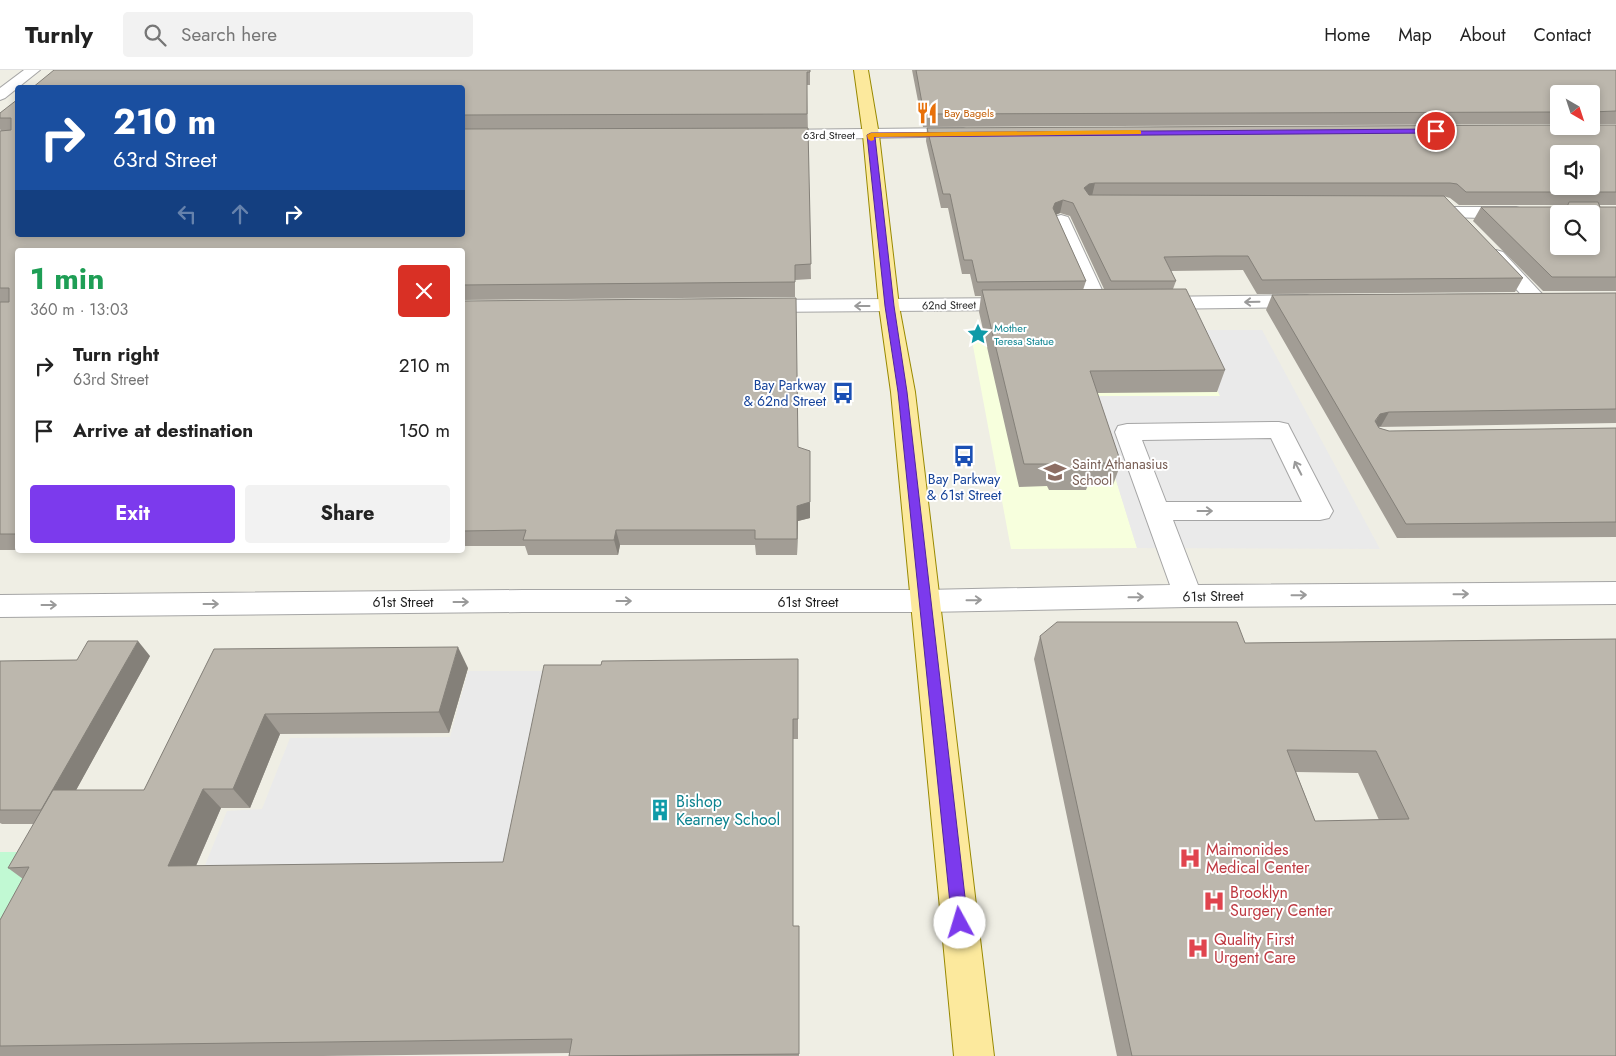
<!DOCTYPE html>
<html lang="en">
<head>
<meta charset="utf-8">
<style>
	:root { --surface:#fff; --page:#f2f2f2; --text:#222; --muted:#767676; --line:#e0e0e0; --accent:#7c3aed }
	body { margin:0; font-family:Jost,sans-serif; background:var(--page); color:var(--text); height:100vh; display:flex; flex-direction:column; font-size:19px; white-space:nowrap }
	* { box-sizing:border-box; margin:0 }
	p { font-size:16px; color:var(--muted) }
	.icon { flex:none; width:28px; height:28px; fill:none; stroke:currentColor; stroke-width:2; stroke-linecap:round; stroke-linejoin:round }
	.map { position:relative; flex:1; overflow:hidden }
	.panel { position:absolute; left:15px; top:178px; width:450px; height:305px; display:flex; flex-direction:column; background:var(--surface); border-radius:5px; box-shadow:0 2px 8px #0003 }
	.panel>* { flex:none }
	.top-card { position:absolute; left:15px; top:15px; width:450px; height:152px; border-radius:5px; box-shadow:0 2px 8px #0003; background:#1a4fa0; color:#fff; overflow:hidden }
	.needle { width:32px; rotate:141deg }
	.buttons { position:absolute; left:1550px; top:15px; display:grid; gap:10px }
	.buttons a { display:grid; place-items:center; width:50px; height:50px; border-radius:5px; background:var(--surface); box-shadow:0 2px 8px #0003; font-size:25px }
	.pin { position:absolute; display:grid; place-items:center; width:42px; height:42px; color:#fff; margin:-21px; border:2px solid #fff; border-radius:50%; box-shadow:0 1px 5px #0007 }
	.me { position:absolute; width:55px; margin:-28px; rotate:354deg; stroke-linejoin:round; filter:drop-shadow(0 0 4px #0008) }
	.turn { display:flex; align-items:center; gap:18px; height:105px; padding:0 15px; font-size:22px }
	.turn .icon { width:65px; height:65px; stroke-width:2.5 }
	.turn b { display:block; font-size:35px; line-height:42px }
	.lanes { display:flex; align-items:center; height:48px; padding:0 15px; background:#0003; justify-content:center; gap:25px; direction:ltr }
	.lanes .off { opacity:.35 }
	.round { display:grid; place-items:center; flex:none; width:52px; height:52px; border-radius:5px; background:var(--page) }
	.headline { display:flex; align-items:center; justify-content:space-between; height:85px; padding:0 15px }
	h1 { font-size:30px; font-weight:700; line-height:38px; color:#1e9e55 }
	.button { display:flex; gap:10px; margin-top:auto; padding:10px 15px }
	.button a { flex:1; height:58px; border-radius:5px; background:var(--accent); color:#fff; font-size:20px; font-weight:700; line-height:58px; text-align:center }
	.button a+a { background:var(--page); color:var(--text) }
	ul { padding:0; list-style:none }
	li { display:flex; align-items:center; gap:15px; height:65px; padding:0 15px }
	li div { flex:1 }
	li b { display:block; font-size:19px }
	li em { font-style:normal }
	header { display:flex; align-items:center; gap:30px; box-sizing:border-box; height:70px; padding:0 25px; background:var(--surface); border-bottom:1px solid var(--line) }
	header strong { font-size:24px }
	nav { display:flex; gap:28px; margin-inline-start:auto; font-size:18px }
	.search { width:350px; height:45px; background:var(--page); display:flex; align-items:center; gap:12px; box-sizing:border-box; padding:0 18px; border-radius:5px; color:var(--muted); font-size:19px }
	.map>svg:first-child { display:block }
	.education { fill:#f7ffdd }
	.park { fill:#c1f9d3 }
	.parking { fill:#eaeaea }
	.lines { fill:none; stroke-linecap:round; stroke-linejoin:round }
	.minor-casing { stroke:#a5a5a5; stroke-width:2 }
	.major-casing { stroke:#988900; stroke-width:2 }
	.minor { fill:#fff; fill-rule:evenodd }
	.major { fill:#fce99d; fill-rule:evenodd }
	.wall { fill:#a29d95; fill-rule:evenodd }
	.shaded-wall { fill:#848079 }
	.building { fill:#bcb7ad; stroke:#848079; fill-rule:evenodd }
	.oneway { stroke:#9a9a9a }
	.route { fill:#7c3aed; stroke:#51269a }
	.slow { fill:#f59e0b }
	.labels { text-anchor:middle; stroke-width:4; stroke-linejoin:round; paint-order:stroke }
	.far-food-label { font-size:11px; fill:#c56008; stroke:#fff; text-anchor:start }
	.far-street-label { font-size:11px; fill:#1e1e1e; stroke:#fff }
	.far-culture-label { font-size:11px; fill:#0d838f; stroke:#fff; text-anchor:start }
	.transit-label { font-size:14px; fill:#164399; stroke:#fff; text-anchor:end }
	.education-label { font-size:14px; fill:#785e54; stroke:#fff; text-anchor:start }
	.street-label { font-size:14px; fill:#1e1e1e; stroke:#fff }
	.near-culture-label { font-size:16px; fill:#0d838f; stroke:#fff; text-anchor:start }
	.near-health-label { font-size:16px; fill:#be3a42; stroke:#fff; text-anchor:start }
</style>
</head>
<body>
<header>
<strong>Turnly</strong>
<div class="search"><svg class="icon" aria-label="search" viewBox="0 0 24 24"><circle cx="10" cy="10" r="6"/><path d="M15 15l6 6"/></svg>Search here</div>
<nav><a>Home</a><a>Map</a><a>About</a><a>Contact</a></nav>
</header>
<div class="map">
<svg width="1616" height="986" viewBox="0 0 1616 986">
	<rect width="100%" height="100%" fill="#efeee4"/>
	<polygon class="education" points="970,260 1191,260 1220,326 1090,326 1137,478 1011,479"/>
	<polygon class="park" points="0,782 44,782 0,862"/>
	<g class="parking">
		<polygon points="1191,260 1262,260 1380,479 1137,478 1090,326 1220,326"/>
		<polygon points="468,601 552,601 508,808 199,810 227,741 262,739 290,668 450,667"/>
	</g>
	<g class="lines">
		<g class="minor-casing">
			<g id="minor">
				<polygon points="24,0 40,0 5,28 0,30 0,18"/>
				<polygon points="963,58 969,60 971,63 969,66 771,70 765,69 763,65 765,61 771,60"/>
				<polygon points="1455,137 1516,137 1523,139 1525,143 1523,147 1516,149 1448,147 1446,143 1448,139"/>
				<polygon points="1061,145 1068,147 1070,151 1108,233 1105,237 1098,239 1091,237 1088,233 1052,151 1054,147"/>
				<polygon points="1496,180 1503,182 1543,225 1546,229 1543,233 1536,235 1529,233 1489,190 1486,186 1489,182"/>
				<polygon points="1307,225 1314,227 1317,231 1314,235 1307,237 1155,239 1148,237 1145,233 1148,229 1155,227"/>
				<polygon points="1017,228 1024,230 1027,234 1024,238 1017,240 758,242 751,240 748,236 751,232 758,230"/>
				<path d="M 1279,352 L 1288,354 L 1291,360 L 1333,441 L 1329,448 L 1320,450 L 1173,450 L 1198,515 L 1616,512 L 1616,534 L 1188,537 L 925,542 L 523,542 L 0,547 L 0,525 L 523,520 L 925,520 L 1170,515 L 1115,362 L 1118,356 L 1127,354 ZM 1271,368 L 1302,432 L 1166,432 L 1142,370 Z"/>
			</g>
		</g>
		<g class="major-casing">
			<polygon id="major" points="854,0 868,0 879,65 899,236 915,322 994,986 954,986 891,322 879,236 863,65"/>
		</g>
		<use href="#minor" class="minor"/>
		<use href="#major" class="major"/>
	</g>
	<g class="wall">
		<polygon points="810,0 810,15 807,15 811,209 795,210 795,227 462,230 462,180 18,180 18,480 0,480 0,61 1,61 0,59 0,43 462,165 462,18"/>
		<polygon points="912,0 1616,0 1616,54 1591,54 1591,24 1559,24 1559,54 923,57"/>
		<path d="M 1616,55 L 1616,135 L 1599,135 L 1600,137 L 1616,137 L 1616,221 L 1543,221 L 1473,151 L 1481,137 L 1566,137 L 1568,135 L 1459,135 L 1450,128 L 1443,126 L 1523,208 L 1515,222 L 1257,224 L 1243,200 L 1171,201 L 1176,211 L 1173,219 L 1225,300 L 1217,322 L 1097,323 L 1121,393 L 1113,415 L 1088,415 L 1086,420 L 1049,420 L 1047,416 L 1019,417 L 979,242 L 981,226 L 975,226 L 970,204 L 962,204 L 948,138 L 941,138 L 926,71 L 927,58 ZM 1060,143 L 1070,146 L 1104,219 L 1083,220 L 1086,211 L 1056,145 Z"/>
		<polygon points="1616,223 1616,353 1378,357 1379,358 1389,361 1616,358 1616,467 1397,468 1266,240 1272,225"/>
		<polygon points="462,231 798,377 810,448 798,451 797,485 756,485 755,475 620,475 618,485 528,485 525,476 462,476"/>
		<path d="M 1040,566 L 1245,573 L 1616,569 L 1616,986 L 1117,986 L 1034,589 ZM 1296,702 L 1358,703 L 1379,750 L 1315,751 Z"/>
		<polygon points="214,579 468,598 449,663 280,664 250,738 221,738 196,796 503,792 601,595 798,589 798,669 793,669 793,856 799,986 569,986 570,983 323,986 0,986 0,850 23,809 8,798 34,754 2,754 0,753 0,591 77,590 150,586 76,720 144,720"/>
	</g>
	<g class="shaded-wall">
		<polygon points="1095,113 1092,126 1086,127 1084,118 1089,114"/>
		<polygon points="1063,130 1060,143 1052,146 1053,138 1055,133"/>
		<polygon points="1389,342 1381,356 1372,358 1380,344"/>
		<polygon points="810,432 810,448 798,451 797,485 797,436"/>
		<polygon points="616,460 620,475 618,485 614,470"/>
		<polygon points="138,571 150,586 58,753 41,740"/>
		<polygon points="458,577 468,598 449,663 439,642"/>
		<polygon points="265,644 280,664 250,738 233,719"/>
		<polygon points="203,719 221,738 188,814 168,796"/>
	</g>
	<g class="building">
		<polygon points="54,0 810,0 810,2 807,2 807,44 462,45 462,18 32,18"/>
		<polygon points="916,0 1616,0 1616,41 1591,42 1591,24 1559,24 1559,42 924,44"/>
		<polygon points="18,29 18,165 462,165 462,59 808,58 811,194 795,195 795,212 462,215 462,180 18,180 18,464 0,464 0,232 9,232 9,218 0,218 0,61 11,60 11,48 0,48 0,43"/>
		<path d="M 1559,55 L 1559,56 L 1591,56 L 1591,55 L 1616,55 L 1616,122 L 1466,122 L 1457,114 L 1450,113 L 1095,113 L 1089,114 L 1084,118 L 1089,125 L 1444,126 L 1523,208 L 1262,210 L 1248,186 L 1216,186 L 1164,187 L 1176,211 L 1111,211 L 1073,133 L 1063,130 L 1055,133 L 1053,138 L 1086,211 L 977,212 L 972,190 L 964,190 L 950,124 L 943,124 L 927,58 ZM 1559,84 L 1591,84 L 1591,116 L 1559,116 Z"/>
		<path d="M 1569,132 L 1598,132 L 1600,137 L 1616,137 L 1616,207 L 1552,207 L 1481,137 L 1567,137 ZM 1559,144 L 1591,144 L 1591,176 L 1559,176 Z"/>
		<polygon points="1186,219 1225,300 1090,301 1121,393 1091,393 1093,398 1054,398 1053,394 1024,394 982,220"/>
		<polygon points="1616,223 1616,339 1389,342 1380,344 1375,351 1379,358 1389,361 1616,358 1616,452 1406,454 1272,225"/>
		<polygon points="796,228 798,377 810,381 810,432 797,436 797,469 755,469 755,460 616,460 614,470 523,470 526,460 462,461 462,231"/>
		<path d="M 1057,552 L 1237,552 L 1245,573 L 1616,569 L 1616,986 L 1132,986 L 1040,566 ZM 1287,680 L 1376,681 L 1409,749 L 1315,751 Z"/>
		<polygon points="88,571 138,571 41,740 0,740 0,591 77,590"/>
		<polygon points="458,577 439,642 265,644 233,719 203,719 168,796 503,792 544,595 601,595 602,591 798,589 798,649 793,649 793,856 799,856 799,984 569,986 572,969 0,976 0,850 29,797 8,798 53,720 144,720 214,579"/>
	</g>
	<defs><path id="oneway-shaft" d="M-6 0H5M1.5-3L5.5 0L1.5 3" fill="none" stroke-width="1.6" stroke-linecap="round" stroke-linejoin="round" transform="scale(1.25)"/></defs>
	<g class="oneway">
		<use href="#oneway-shaft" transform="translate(1252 232) rotate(179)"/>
		<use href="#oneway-shaft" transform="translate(862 236) rotate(180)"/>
		<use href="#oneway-shaft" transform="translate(1298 398) rotate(-117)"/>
		<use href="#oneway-shaft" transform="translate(1205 441)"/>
		<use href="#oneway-shaft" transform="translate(1461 524) rotate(-1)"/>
		<use href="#oneway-shaft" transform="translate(1299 525) rotate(-1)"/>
		<use href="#oneway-shaft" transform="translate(1136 527) rotate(-1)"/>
		<use href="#oneway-shaft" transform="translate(974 530) rotate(-1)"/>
		<use href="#oneway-shaft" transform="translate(624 531)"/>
		<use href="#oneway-shaft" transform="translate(461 532)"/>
		<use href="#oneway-shaft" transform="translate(211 534)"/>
		<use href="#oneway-shaft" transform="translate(49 535)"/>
	</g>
	<polygon class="route" points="1436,59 1438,60 1438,63 875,67 894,236 907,322 968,853 965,858 960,860 955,858 952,853 898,322 885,236 867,65 871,63"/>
	<polygon class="slow" points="1139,60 1141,61 1141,64 874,67 874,70 871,71 868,69 867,65 871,63"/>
	<defs>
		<g id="restaurant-bare" transform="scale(1.725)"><path d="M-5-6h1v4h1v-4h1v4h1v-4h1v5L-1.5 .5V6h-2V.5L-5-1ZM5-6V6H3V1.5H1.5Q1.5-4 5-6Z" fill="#e8710a" stroke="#fff" stroke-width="2.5" paint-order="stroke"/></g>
		<g id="sight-bare" transform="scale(1.725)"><path d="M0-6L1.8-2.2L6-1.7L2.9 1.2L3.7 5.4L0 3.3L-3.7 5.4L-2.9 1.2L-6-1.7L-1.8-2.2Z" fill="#0f9aa8" stroke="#fff" stroke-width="2.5" paint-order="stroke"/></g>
		<g id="bus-bare" transform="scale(1.725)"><path d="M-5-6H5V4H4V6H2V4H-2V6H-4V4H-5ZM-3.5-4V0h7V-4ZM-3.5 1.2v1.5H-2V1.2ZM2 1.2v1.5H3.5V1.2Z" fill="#1a4fb4" stroke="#fff" stroke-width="2.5" paint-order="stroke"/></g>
		<g id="school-bare" transform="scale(1.725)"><path d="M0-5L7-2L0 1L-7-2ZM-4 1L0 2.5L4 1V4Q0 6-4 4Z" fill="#8d6e63" stroke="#fff" stroke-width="2.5" paint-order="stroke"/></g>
		<g id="building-bare" transform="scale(1.725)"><path d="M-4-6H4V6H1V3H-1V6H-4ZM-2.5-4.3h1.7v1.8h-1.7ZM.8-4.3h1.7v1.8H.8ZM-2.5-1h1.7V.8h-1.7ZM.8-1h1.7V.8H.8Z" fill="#0f9aa8" stroke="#fff" stroke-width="2.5" paint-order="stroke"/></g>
		<g id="hospital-bare" transform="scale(1.725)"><path d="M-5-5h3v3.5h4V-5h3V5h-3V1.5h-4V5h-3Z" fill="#e0444e" stroke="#fff" stroke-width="2.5" paint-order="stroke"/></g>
	</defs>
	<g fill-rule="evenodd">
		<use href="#restaurant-bare" x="927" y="43"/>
		<use href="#sight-bare" x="978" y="264"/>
		<use href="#bus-bare" x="843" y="323"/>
		<use href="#bus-bare" x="964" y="386"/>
		<use href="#school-bare" x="1055" y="402"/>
		<use href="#building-bare" x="660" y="740"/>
		<use href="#hospital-bare" x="1190" y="788"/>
		<use href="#hospital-bare" x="1214" y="831"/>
		<use href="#hospital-bare" x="1198" y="878"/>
	</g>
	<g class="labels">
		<g class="far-food-label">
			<text x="944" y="47">Bay Bagels</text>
		</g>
		<g class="far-street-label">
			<text x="829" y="69">63rd Street</text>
			<text transform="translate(949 235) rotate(-1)" y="4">62nd Street</text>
		</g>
		<g class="far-culture-label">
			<text x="994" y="262">Mother<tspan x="994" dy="13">Teresa Statue</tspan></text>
		</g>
		<g class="transit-label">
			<text x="826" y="320">Bay Parkway<tspan x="826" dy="16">&amp; 62nd Street</tspan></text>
			<text x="964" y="414" text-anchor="middle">Bay Parkway<tspan x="964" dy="16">&amp; 61st Street</tspan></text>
		</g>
		<g class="education-label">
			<text x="1072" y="399">Saint Athanasius<tspan x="1072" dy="16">School</tspan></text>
		</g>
		<g class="street-label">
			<text transform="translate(1213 526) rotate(-1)" y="5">61st Street</text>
			<text x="403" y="537">61st Street</text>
			<text x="808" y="537">61st Street</text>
		</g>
		<g class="near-culture-label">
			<text x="676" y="737">Bishop<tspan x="676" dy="18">Kearney School</tspan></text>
		</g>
		<g class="near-health-label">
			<text x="1206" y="785">Maimonides<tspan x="1206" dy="18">Medical Center</tspan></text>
			<text x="1230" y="828">Brooklyn<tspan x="1230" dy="18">Surgery Center</tspan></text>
			<text x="1214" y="875">Quality First<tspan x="1214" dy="18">Urgent Care</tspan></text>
		</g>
	</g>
</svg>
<div class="buttons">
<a><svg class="needle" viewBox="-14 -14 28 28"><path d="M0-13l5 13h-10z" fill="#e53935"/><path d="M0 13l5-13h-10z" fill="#767676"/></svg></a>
<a><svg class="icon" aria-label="sound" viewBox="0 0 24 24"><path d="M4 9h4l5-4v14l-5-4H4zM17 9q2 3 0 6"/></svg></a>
<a><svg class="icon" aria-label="search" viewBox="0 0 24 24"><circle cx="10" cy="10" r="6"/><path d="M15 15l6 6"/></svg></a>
</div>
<div class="pin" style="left:1436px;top:61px;background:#d93025"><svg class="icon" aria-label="arrive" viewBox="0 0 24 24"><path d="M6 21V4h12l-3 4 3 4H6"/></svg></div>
<svg class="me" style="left:960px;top:853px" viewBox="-20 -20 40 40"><circle r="19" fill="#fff"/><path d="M0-13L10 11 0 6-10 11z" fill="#7c3aed"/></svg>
<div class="top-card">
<div class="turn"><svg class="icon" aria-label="right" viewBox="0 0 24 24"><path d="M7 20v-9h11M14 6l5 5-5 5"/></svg><div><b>210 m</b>63rd Street</div></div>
<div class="lanes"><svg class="icon off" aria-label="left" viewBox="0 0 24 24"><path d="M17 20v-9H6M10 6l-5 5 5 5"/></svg><svg class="icon off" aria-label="ahead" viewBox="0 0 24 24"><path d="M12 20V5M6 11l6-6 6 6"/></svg><svg class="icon" aria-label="right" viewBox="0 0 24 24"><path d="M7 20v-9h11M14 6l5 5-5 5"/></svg></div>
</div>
<section class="panel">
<div class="headline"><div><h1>1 min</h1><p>360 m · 13:03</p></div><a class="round" style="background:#d93025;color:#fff"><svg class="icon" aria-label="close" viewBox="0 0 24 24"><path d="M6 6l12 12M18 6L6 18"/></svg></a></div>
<ul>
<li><svg class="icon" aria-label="right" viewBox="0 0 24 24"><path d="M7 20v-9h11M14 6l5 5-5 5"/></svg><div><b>Turn right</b><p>63rd Street</p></div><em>210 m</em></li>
<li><svg class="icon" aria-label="arrive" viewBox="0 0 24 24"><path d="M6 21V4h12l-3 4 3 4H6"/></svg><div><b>Arrive at destination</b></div><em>150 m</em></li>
</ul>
<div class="button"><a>Exit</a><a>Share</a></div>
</section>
</div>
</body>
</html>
